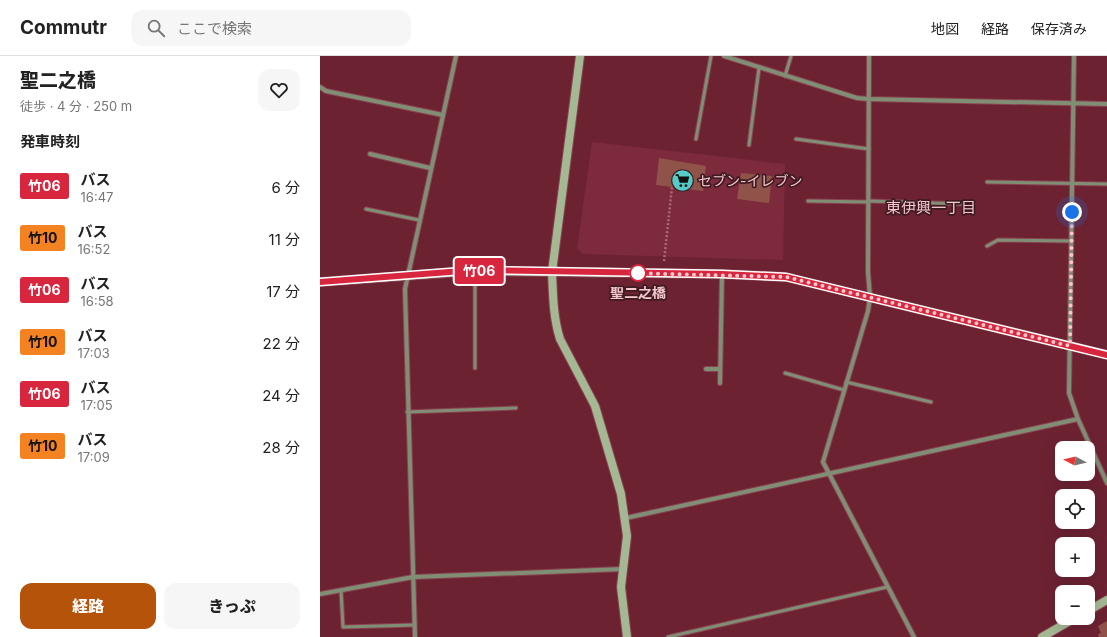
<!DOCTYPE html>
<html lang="ja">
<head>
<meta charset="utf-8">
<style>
	:root { --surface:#fff; --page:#f6f6f6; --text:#222; --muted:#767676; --line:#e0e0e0; --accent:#b45309 }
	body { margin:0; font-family:Inter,"Noto Sans JP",sans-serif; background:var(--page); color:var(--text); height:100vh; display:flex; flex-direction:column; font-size:15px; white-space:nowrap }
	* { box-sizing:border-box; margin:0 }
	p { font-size:13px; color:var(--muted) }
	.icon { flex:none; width:22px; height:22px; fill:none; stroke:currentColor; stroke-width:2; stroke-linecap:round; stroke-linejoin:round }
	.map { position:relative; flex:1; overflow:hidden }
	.details { display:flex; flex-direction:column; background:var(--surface); width:320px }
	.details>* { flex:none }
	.badge { padding:0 8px; border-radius:3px; font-size:14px; line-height:26px }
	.needle { width:26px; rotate:277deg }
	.fabs { position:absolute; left:735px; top:385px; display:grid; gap:8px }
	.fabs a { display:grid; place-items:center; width:40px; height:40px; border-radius:8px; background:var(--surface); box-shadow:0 4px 16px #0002; font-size:20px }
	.you { position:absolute; width:20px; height:20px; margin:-10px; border:3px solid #fff; border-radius:50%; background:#1a73e8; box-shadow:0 0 0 6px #1a73e833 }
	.map>.badge { position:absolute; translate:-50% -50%; box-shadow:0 0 0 2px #fff }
	h2 { padding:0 20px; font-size:15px; line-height:36px }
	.round { display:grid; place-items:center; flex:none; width:42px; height:42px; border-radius:12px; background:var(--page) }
	.headline { display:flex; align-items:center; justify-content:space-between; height:68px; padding:0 20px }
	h1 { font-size:19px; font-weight:800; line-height:30px }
	.cta { display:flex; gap:8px; margin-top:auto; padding:8px 20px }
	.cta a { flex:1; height:46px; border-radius:12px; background:var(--accent); color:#fff; font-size:16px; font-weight:800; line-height:46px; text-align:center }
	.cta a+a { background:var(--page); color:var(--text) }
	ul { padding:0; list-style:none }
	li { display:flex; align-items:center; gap:12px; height:52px; padding:0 20px }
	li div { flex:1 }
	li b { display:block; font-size:15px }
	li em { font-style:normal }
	li .badge { min-width:44px; font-weight:700; text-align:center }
	header { display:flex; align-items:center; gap:24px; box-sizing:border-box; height:56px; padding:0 20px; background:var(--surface); border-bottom:1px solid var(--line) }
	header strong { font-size:19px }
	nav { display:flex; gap:22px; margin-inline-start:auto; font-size:14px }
	.search { width:280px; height:36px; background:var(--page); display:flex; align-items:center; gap:10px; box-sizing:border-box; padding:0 14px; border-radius:12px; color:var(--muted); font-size:15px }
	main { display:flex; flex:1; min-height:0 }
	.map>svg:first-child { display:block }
	.built { fill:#7c2a3c }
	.building { fill:#905349 }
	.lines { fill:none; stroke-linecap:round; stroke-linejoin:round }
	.lane-casing { stroke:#884351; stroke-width:5 }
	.street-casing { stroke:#884351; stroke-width:6 }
	.secondary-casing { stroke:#884351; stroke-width:10 }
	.path { stroke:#aa6b77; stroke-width:2.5; stroke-dasharray:2 2; stroke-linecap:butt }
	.lane { stroke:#818e76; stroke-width:3 }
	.street { stroke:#818e76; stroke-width:4 }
	.secondary { stroke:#a4b893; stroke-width:8 }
	.line-casing { stroke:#fff; stroke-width:9 }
	.line { stroke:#d7263d; stroke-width:6 }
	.walk { stroke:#f6c8cd; stroke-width:4; stroke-dasharray:0 7.2 }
	.stop-dot { fill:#fff; stroke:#d7263d; stroke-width:2 }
	.labels { text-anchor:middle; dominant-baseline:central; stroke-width:3.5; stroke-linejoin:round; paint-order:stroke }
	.poi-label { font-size:14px; fill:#f6c8cd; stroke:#3d1b21; text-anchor:start }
	.stop-label { font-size:14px; font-weight:bold; fill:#f6c8cd; stroke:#3d1b21 }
	.neighbourhood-label { font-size:15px; fill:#f6c8cd; stroke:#3d1b21 }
</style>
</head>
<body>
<header>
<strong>Commutr</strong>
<div class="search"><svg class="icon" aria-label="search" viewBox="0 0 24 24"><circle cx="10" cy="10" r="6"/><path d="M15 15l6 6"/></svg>ここで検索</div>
<nav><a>地図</a><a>経路</a><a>保存済み</a></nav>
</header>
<main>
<section class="details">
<div class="headline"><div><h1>聖二之橋</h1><p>徒歩 · 4 分 · 250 m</p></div><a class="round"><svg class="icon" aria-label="heart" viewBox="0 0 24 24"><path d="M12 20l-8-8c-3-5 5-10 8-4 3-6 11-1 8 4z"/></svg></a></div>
<h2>発車時刻</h2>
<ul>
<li><span class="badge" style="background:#d7263d;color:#fff">竹06</span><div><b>バス</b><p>16:47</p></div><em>6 分</em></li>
<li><span class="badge" style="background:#f58220;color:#111">竹10</span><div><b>バス</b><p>16:52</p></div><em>11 分</em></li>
<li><span class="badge" style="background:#d7263d;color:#fff">竹06</span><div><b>バス</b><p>16:58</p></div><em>17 分</em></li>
<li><span class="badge" style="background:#f58220;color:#111">竹10</span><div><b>バス</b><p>17:03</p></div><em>22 分</em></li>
<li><span class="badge" style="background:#d7263d;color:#fff">竹06</span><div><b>バス</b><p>17:05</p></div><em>24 分</em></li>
<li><span class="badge" style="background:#f58220;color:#111">竹10</span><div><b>バス</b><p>17:09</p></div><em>28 分</em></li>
</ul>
<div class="cta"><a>経路</a><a>きっぷ</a></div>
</section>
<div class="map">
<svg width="787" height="581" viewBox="0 0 787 581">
	<rect width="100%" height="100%" fill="#6d2232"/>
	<path class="built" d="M272,86L465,108L463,204L263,198L257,193Z"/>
	<g class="building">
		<path d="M339,102L386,110L383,135L336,129Z"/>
		<path d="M421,117L452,120L449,147L417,143Z"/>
		<path d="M787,565V581H779L778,578L781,577L778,570Z"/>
	</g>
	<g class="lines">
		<defs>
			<g id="lane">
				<path d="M465,20L471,0"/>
				<path d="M376,83L391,0"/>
				<path d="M476,83L549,93"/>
				<path d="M429,89L439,12"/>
				<path d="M667,126L787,128"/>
				<path d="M488,145L549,146"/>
				<path d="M549,145L645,148"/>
				<path d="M46,153L99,164"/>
				<path d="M667,190L678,184L752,185"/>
				<path d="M155,312V216"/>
				<path d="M465,317L524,334"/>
				<path d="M526,326L611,346"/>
				<path d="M87,356L196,352"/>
				<path d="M21,534L23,571L94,569"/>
				<path d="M348,581L567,531"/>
			</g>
			<g id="street">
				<path d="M404,0L537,42L549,43L787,48"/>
				<path d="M549,0L548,216L550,241L548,255L503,406L594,581"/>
				<path d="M754,0L749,337L758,363L787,427"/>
				<path d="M0,31L6,35L123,59"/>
				<path d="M50,98L110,112"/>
				<path d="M386,313H400"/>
				<path d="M400,327L402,218"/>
				<path d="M306,462L758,363"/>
				<path d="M0,538L93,521L303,513"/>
				<path d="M95,581L85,233L136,0"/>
			</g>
			<g id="secondary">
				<path d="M260,0L232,216C233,238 233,261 240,283L275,350L301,438L307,480L301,531L307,581"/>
				<path d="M0,226L155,215L402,218L466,221L787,299"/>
				<path d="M768,555L787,544"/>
				<path d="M722,581L755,562"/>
			</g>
		</defs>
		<use href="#lane" class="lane-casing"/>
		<use href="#street" class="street-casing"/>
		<use href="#secondary" class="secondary-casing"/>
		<path class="path" d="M344,205L352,131"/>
		<use href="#lane" class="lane"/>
		<use href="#street" class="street"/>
		<use href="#secondary" class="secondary"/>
	</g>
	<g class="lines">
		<defs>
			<path id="line" d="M0,226L155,214L402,218L466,221L787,299"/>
		</defs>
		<use href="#line" class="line-casing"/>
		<use href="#line" class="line"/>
		<path class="walk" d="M318,217H310L466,221L750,290L752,156"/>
	</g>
	<defs>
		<symbol id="supermarket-disc" viewBox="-11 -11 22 22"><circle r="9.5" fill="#54cdc8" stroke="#3d1b21"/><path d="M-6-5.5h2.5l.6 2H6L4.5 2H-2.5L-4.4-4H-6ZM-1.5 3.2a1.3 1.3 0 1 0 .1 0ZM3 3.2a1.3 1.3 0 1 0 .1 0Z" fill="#111"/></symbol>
	</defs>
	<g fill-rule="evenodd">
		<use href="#supermarket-disc" x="350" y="112" width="25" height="25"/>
	</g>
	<circle class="stop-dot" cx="318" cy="217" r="8"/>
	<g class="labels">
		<g class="poi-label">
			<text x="378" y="124">セブン-イレブン</text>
		</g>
		<g class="stop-label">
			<text x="318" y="236">聖二之橋</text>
		</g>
		<g class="neighbourhood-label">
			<text x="611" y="151">東伊興一丁目</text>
		</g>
	</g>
</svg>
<div class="fabs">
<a><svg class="needle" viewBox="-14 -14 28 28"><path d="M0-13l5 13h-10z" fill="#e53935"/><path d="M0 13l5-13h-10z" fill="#767676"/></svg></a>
<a><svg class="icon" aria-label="locate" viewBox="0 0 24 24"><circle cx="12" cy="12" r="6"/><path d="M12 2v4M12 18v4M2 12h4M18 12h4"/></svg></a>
<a>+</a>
<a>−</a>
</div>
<div class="you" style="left:752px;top:156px"></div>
<b class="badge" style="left:159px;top:215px;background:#d7263d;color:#fff">竹06</b>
</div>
</main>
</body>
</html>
